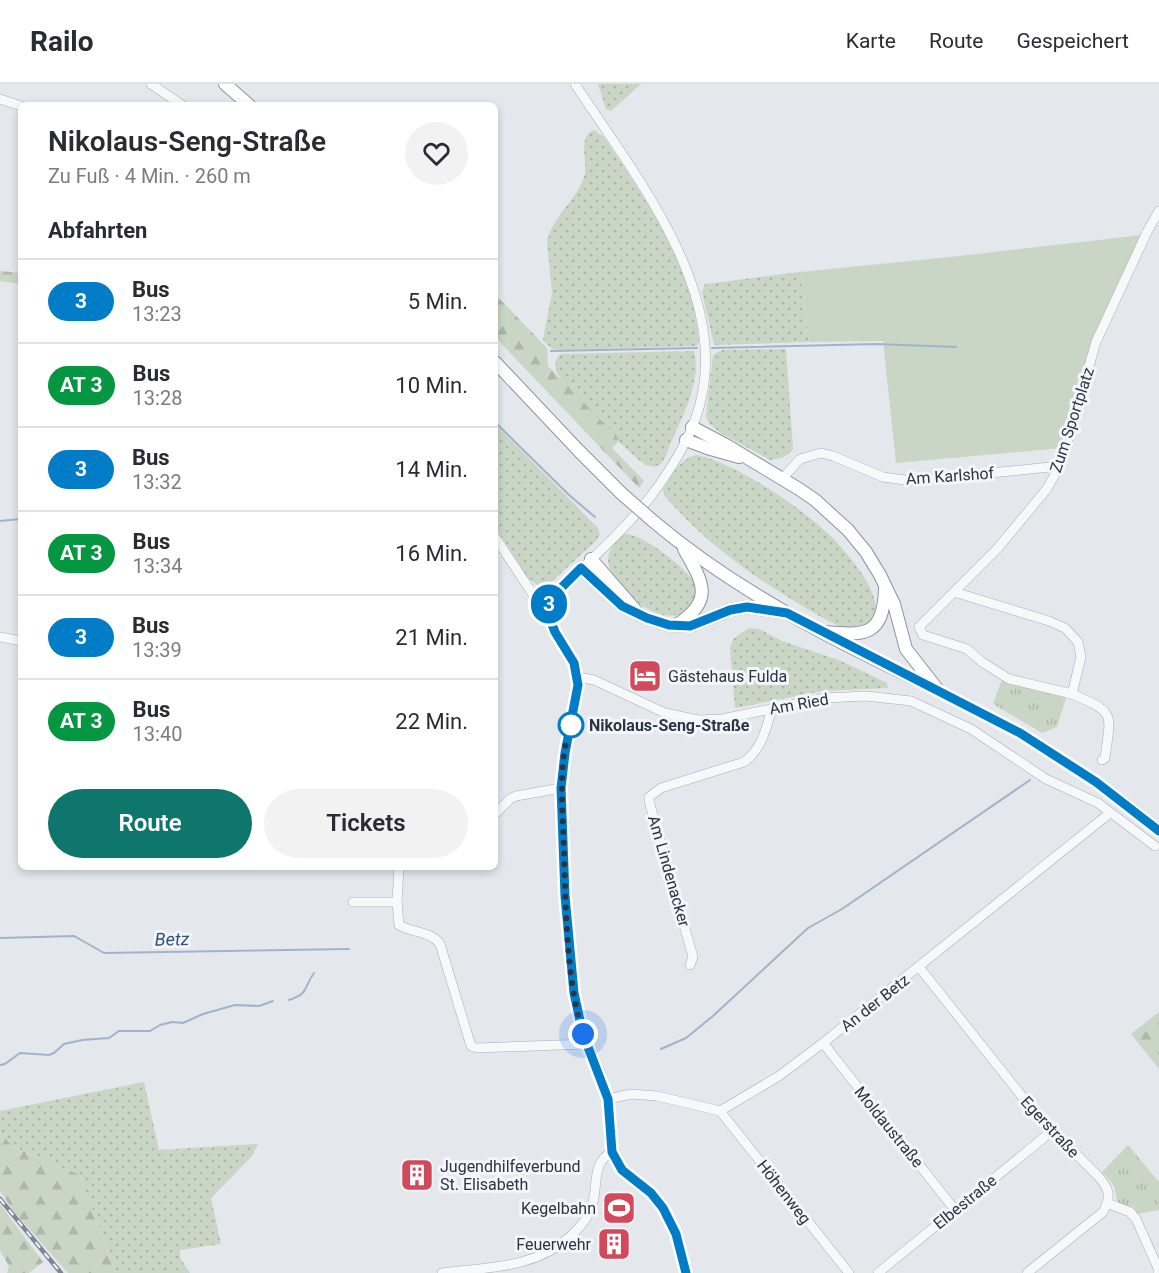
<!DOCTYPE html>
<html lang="de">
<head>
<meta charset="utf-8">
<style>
	:root { --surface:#fff; --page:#f2f2f3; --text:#2b2b33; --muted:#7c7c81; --line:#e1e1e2; --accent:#0f766e }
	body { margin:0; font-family:Roboto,sans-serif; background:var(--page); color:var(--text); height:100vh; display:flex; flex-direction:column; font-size:22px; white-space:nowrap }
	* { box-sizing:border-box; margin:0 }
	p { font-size:20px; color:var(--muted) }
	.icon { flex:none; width:33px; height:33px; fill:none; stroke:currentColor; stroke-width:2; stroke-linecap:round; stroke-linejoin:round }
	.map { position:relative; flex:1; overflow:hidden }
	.side { position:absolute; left:18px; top:18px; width:480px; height:768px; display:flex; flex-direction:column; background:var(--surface); border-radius:9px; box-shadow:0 3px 9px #0003 }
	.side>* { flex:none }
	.badge { padding:0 12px; border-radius:20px; font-size:21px; line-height:39px }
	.you { position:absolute; width:30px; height:30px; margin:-15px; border:4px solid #fff; border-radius:50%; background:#1a73e8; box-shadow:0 0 0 9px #1a73e833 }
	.map>.badge { position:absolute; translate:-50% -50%; box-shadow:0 0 0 3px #fff }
	h2 { padding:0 30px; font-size:22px; line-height:54px }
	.round { display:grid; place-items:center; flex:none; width:63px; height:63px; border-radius:32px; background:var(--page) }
	.overview { display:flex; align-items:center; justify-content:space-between; height:102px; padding:0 30px }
	h1 { font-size:28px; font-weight:600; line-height:45px }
	.button { display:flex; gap:12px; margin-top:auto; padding:12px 30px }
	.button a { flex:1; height:69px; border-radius:36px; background:var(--accent); color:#fff; font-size:24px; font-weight:600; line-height:69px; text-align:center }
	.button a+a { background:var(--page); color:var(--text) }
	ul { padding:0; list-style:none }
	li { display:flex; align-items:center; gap:18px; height:84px; padding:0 30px; border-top:2px solid var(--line) }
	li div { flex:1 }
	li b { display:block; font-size:22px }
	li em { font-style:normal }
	li .badge { min-width:66px; font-weight:700; text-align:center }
	header { display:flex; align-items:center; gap:36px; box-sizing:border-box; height:84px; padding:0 30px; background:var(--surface); border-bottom:2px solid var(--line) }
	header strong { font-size:28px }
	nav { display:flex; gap:33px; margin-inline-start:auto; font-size:21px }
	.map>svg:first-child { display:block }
	.grass { fill:url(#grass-dots) }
	.forest { fill:url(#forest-firs) }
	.park { fill:url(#park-tufts) }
	.pitch { fill:#c9d6c5 }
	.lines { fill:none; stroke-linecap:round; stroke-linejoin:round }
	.stream { stroke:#9fb4cc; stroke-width:2 }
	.minor-casing { stroke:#a9aeb7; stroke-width:10 }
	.major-casing { stroke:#a3abb8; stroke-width:12 }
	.highway-casing { stroke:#8b94a3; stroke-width:14 }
	.minor { stroke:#f7f8fa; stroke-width:9 }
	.major { stroke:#fff; stroke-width:10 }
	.highway { stroke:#fff; stroke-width:12 }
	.rail-casing { stroke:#7d8696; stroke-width:4.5 }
	.rail { stroke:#f4f6f9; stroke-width:2; stroke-dasharray:7; stroke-linecap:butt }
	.highway-bridge-casing { stroke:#8b94a3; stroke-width:14; stroke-linecap:butt }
	.highway-bridge { stroke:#fff; stroke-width:12 }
	.line-casing { stroke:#fff; stroke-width:14 }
	.line { stroke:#007dc6; stroke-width:9 }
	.walk { stroke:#2b3445; stroke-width:6; stroke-dasharray:0 10.8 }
	.stop-dot { fill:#fff; stroke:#007dc6; stroke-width:3 }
	.labels { text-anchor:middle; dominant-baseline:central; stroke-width:6; stroke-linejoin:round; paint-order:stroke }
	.street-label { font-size:16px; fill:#2b3445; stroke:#f4f6f9 }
	.poi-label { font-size:16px; fill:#2b3445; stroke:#f4f6f9; text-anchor:start }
	.stop-label { font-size:16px; font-weight:bold; fill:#2b3445; stroke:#f4f6f9; text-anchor:start }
	.water-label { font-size:18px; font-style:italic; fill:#34527a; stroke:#f4f6f9 }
</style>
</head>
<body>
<header>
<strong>Railo</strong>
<nav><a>Karte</a><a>Route</a><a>Gespeichert</a></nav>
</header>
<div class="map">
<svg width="1159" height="1189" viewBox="0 0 1159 1189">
	<defs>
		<pattern id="grass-dots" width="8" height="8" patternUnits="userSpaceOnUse" patternTransform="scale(1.5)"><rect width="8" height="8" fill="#c9d6c5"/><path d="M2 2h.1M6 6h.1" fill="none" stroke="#adb8ab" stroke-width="1.8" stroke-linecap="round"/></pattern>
		<pattern id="forest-firs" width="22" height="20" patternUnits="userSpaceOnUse" patternTransform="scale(1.5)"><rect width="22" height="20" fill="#c9d6c5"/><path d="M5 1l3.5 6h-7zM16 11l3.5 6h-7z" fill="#adb8ab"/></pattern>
		<pattern id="park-tufts" width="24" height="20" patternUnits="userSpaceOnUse" patternTransform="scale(1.5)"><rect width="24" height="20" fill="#c9d6c5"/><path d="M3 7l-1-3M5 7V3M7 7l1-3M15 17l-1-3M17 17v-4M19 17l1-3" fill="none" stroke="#adb8ab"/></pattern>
	</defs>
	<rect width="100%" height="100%" fill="#e4e7ec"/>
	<g class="grass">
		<path d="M598,0H641L611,27L606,25Z"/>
		<path d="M594,46L604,53C646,116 692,180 699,257L697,262L560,266L552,265L543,256L552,209L547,158C552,133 576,117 584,93C589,77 576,54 594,46Z"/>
		<path d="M800,188L809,258L714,261L702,208L705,200Z"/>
		<path d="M786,265L793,366L782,374L770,376L719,348L708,338L706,331L713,271L722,266Z"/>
		<path d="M694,267C703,302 677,340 666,372L661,380L654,383C650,382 645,381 642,378C627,368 562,301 556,287C554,280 556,276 560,270Z"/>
		<path d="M495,340L598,444L600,450L596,457L546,503L539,502L528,494L495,443Z"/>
		<path d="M697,371C739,380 814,431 842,464C856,481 894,525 865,542C853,548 841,543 830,538C768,503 711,466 664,411L663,405C672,392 679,374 697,371Z"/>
		<path d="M625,450C641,449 683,482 692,495C695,501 695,507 695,514C673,561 608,502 608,476C608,466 617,455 625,450Z"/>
		<path d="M749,544L759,545L782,557L839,576L887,599L888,604L823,607L735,624L730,564L733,555Z"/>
		<path d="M144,998L159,1066L258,1060L252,1072L211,1114L221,1160L180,1166V1174L190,1189H116L80,1091L13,1063L0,1048V1027Z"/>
	</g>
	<g class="forest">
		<path d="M0,187L21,189V200L0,197Z"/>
		<path d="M495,210L547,264L548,282L620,356L612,364L644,397L639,404L495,253Z"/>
		<path d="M1159,928V985L1131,950Z"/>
		<path d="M0,1048L13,1063L80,1091L116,1189H68L14,1128L0,1107Z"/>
		<path d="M0,1120L43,1178L29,1189H7L9,1182L0,1167Z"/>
	</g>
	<g class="park">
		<path d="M1002,595L1066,614L1057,643L1042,649L993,620Z"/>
		<path d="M1128,1061L1159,1098V1126L1137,1130L1133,1122L1130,1123C1116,1118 1117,1119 1115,1105C1113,1099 1106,1092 1102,1088Z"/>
	</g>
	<path class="pitch" d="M1142,151L1091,260L1062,364L896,379L883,257L809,258L800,188L950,173Z"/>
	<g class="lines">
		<g class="stream">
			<path d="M712,264L876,260L956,263"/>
			<path d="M551,267L697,264"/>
			<path d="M495,338L569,411L595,433"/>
			<path d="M0,437L21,435"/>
			<path d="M0,854L74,852L104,869L349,865"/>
			<path d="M289,916C310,909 303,904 314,889"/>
			<path d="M661,965L686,954L713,932L808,844L842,825L1030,696"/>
			<path d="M0,981L5,980L20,969L49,971L54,969L64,960L82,956L109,954L119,947H150L160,941L172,938L183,939L203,930L235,921L259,922L273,917"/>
		</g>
		<defs>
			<g id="minor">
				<path d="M151,0L182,21"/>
				<path d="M0,15L21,22"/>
				<path d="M782,395L800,375L821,369L833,372L883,393L912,397L1060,382"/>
				<path d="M495,453L532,509L548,521"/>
				<path d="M954,508L1049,537L1065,544L1078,558L1081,573L1072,610C1116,629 1111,628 1105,674L1102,676"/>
				<path d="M548,521C548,551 578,570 578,601C578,615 573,631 570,645C565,664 562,684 561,703C561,725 564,746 564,767C566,820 566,878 578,930C584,959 603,985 608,1015C612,1033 606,1052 612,1069C619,1091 642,1098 656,1114C674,1135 680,1163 686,1189"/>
				<path d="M548,521L556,509C588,478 623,448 651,412C673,383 695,348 702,311C725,201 632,87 575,0"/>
				<path d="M0,553L21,557"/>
				<path d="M578,593L594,596L665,629L698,636L722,635L825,614L866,612L911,617L971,645L1046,695L1098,719L1155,762"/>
				<path d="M1072,610L1009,595L982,578L967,565L923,551L919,543L997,465L1046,406L1060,382L1096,258L1147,148L1159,127"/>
				<path d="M495,730L510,715L516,712L561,704"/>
				<path d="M399,783L397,818L399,841C412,849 431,847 440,860L471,962L477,964L587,960"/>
				<path d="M353,818H397"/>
				<path d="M690,881L693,873L649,717V713L661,704L744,678C762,665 766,645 772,624"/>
				<path d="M919,883L1037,1031L1098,1092C1109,1104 1112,1113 1103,1128L1027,1189"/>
				<path d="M823,959L955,1126"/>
				<path d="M608,1015L631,1010L657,1012L720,1027L779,992L823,959L1110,729"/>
				<path d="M720,1027L849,1189"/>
				<path d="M1107,1119L1130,1128L1136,1135L1158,1184V1189"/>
				<path d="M442,1189C489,1183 535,1185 572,1151C583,1140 592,1129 594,1113C597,1096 594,1077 612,1068"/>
				<path d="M878,1189L1052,1047"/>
			</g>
			<path id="major" d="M938,606C1016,645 1092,689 1159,747"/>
			<g id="highway">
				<path d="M225,0L249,21"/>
				<path d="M495,278L579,367L621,409"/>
				<path d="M692,343L726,361L799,405L815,416L848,446L866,468L880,491L894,520L906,565L938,606"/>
				<path d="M686,356L707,364L739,373"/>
				<path d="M653,437C737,508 835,557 934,604"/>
				<path d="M591,475L637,528"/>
				<path d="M581,484L622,522L647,534L669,541L690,542L730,526L747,523L780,528"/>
				<path d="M676,541C715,517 703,498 684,465"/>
				<path d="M826,548C867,552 883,551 885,505"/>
			</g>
		</defs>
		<use href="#minor" class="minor-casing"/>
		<use href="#major" class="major-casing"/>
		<use href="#highway" class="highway-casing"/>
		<use href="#minor" class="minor"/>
		<use href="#major" class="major"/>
		<use href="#highway" class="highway"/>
		<defs>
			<path id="rail" d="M0,1115L61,1189"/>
		</defs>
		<use href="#rail" class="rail-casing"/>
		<use href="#rail" class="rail"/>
		<defs>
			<path id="highway-bridge" d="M621,409L653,437"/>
		</defs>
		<use href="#highway-bridge" class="highway-bridge-casing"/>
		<use href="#highway-bridge" class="highway-bridge"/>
	</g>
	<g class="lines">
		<defs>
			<path id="line" d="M686,1189L676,1150L663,1124L651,1109L622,1086L612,1068L608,1015L583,950L574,909L565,812L561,704L565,669L578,601L574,579L555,548L548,530V521L556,509L581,484L622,522L647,534L669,541L690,542L730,526L747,523L787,529L1020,649L1096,698L1159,747"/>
		</defs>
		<use href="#line" class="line-casing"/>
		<use href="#line" class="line"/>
		<path class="walk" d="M571,641C557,681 563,725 564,768C566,826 566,894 583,950"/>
	</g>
	<defs>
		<symbol id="hotel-square" viewBox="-11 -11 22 22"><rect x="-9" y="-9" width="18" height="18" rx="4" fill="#d1495b" stroke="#f4f6f9"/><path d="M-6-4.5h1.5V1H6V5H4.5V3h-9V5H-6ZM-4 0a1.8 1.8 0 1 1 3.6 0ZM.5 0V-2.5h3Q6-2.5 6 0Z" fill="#fff"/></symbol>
		<symbol id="building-square" viewBox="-11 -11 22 22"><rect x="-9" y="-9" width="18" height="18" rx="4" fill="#d1495b" stroke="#f4f6f9"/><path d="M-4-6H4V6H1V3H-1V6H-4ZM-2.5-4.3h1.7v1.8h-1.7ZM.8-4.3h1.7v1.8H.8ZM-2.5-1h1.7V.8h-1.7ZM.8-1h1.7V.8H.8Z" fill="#fff"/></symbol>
		<symbol id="stadium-square" viewBox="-11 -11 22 22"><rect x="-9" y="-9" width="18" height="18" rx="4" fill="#d1495b" stroke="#f4f6f9"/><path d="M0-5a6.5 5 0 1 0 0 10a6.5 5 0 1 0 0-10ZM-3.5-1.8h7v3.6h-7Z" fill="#fff"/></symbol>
	</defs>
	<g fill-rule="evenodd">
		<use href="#hotel-square" x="626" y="573" width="38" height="38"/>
		<use href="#building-square" x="398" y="1072" width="38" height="38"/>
		<use href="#stadium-square" x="600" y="1105" width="38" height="38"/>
		<use href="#building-square" x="595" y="1141" width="38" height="38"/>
	</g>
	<circle class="stop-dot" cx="571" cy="641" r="12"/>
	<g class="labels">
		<g class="street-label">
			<text transform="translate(1072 336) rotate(-72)">Zum Sportplatz</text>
			<text transform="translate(950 392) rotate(-4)">Am Karlshof</text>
			<text transform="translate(799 620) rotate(-10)">Am Ried</text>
			<text transform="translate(669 787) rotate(74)">Am Lindenacker</text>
			<text transform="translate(875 919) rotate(-38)">An der Betz</text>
			<text transform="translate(889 1043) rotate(51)">Moldaustraße</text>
			<text transform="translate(1050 1043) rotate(47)">Egerstraße</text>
			<text transform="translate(784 1108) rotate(52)">Höhenweg</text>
			<text transform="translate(965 1118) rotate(-39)">Elbestraße</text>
		</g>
		<g class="poi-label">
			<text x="668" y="592">Gästehaus Fulda</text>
			<text x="440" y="1082">Jugendhilfeverbund<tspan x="440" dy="18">St. Elisabeth</tspan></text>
			<text x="596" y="1124" text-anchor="end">Kegelbahn</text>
			<text x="591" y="1160" text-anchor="end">Feuerwehr</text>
		</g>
		<g class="stop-label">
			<text x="589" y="641">Nikolaus-Seng-Straße</text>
		</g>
		<g class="water-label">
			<text transform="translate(172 855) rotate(-1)">Betz</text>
		</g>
	</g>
</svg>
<div class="you" style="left:583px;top:950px"></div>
<b class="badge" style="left:549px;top:520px;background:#007dc6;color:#fff">3</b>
<section class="side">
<div class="overview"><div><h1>Nikolaus-Seng-Straße</h1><p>Zu Fuß · 4 Min. · 260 m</p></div><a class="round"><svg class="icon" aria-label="heart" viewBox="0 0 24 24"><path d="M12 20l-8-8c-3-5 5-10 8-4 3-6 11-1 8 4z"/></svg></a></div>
<h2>Abfahrten</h2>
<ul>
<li><span class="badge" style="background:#007dc6;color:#fff">3</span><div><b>Bus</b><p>13:23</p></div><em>5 Min.</em></li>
<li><span class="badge" style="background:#059641;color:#fff">AT 3</span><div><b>Bus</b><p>13:28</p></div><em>10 Min.</em></li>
<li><span class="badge" style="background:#007dc6;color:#fff">3</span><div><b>Bus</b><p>13:32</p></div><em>14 Min.</em></li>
<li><span class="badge" style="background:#059641;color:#fff">AT 3</span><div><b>Bus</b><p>13:34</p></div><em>16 Min.</em></li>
<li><span class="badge" style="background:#007dc6;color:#fff">3</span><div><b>Bus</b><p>13:39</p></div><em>21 Min.</em></li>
<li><span class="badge" style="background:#059641;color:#fff">AT 3</span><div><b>Bus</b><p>13:40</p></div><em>22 Min.</em></li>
</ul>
<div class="button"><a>Route</a><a>Tickets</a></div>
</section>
</div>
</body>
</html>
